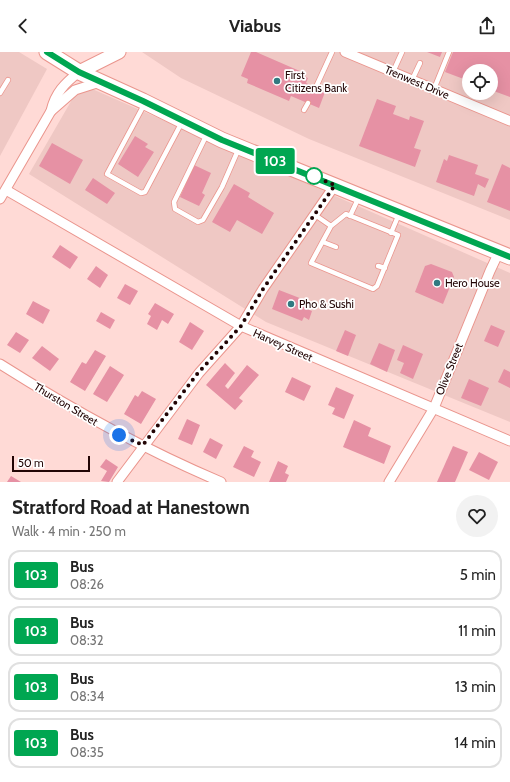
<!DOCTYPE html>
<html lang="en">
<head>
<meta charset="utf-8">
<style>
	:root { --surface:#fff; --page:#f2f2f2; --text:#222; --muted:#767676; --line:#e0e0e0 }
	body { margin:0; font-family:Cabin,sans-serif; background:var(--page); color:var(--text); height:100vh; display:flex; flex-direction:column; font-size:15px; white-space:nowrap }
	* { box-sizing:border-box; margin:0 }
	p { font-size:13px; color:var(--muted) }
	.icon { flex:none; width:22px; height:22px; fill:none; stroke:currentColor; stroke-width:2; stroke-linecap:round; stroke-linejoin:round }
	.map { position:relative; height:430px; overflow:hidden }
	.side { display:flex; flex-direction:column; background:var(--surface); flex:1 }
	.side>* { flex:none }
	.badge { padding:0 8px; border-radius:3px; font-size:14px; line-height:26px }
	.tools { position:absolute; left:462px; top:12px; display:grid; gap:8px }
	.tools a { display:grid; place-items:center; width:36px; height:36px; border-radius:50%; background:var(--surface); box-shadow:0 4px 16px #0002; font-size:20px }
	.scale { position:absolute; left:12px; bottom:10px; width:78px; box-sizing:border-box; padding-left:4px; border:2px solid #210404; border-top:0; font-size:11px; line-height:14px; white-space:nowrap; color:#210404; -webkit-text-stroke:3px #fff; paint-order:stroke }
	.you { position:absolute; width:20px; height:20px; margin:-10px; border:3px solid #fff; border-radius:50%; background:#1a73e8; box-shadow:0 0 0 6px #1a73e833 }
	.map>.badge { position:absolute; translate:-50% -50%; box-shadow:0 0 0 2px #fff }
	.round { display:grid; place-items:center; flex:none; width:42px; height:42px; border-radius:21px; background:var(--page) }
	.head { display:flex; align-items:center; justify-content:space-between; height:68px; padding:0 12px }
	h1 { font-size:19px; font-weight:700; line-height:30px }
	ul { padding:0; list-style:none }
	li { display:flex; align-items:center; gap:12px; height:50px; margin:0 8px 6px; padding:0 4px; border:2px solid var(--line); border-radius:12px }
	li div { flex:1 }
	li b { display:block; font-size:15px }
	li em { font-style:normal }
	li .badge { min-width:44px; font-weight:700; text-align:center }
	header { display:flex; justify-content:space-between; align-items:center; height:52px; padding:0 12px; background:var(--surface); font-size:18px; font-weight:700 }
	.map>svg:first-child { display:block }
	.built { fill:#efc8c4; fill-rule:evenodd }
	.building { fill:#e691a4 }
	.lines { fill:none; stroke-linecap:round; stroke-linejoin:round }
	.lane-casing { stroke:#ea958d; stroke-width:6 }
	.street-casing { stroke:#ea958d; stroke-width:11 }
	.secondary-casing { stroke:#ea958d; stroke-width:15 }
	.primary-casing { stroke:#ea958d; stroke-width:17 }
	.lane { stroke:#fff; stroke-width:4.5 }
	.street { stroke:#fff; stroke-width:9 }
	.secondary { stroke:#fff; stroke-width:13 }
	.primary { stroke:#fff; stroke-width:15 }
	.line-casing { stroke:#fff; stroke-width:9 }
	.line { stroke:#00a651; stroke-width:6 }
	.walk { stroke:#210404; stroke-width:4; stroke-dasharray:0 7.2 }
	.poi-dot { fill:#317981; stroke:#fff; stroke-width:1.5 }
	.stop-dot { fill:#fff; stroke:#00a651; stroke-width:2 }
	.labels { text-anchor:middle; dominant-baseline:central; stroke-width:3.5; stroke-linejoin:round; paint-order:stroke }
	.poi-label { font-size:11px; fill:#210404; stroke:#fff; text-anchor:start }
	.street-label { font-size:11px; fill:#210404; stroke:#fff }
</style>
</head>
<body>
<header><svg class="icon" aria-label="back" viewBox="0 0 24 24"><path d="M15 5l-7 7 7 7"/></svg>Viabus<svg class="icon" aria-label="share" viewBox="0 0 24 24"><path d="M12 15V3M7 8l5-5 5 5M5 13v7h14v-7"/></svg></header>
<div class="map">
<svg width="510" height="430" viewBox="0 0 510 430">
	<rect width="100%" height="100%" fill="#ffdad6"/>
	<g class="built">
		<path d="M0,0H19L47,17L0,104Z"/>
		<path d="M142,0H510V168L309,87L181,26ZM469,19H491V41H469Z"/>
		<path d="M81,32L510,221V370L266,270L29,122Z"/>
	</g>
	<g class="building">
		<path d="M251,0H256L302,20L301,23L308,26L306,31L325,40L319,56L291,44L289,49L247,31L248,27L241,24Z"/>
		<path d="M427,0H442L440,5Z"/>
		<path d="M453,0H510V45L491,38V19H469V29L445,20Z"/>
		<path d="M377,47L396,54L393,62L409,68L410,64L424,69L414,96L421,98L415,115L359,94Z"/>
		<path d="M135,84L148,92L145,95L154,100L138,125L118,112Z"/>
		<path d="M52,91L83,108L70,132L39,114Z"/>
		<path d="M449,103L478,113L475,122L489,127L485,136L478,132L474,144L436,130L444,107L447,109Z"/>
		<path d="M502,112L510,116V159L487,150Z"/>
		<path d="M194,113L211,121L202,141L205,143L199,154L180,145Z"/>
		<path d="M93,126L115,141L107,152L85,138Z"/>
		<path d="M234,132L250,141L248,145L274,161L262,182L237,168L230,180L212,170Z"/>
		<path d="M60,193L78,205L70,217L52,205Z"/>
		<path d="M431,212L452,220L454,225L443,252L415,240L425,214Z"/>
		<path d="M96,214L108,223L100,236L87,227Z"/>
		<path d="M125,232L138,239L130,253L117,246Z"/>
		<path d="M279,238L310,250L307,257L312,259L309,268L304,265L302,269L272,257Z"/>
		<path d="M33,249L50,258L43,272L26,262Z"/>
		<path d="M155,251L174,262L168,272L162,268L157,278L147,272L151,264L148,262Z"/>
		<path d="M101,260L115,268L110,277L96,269Z"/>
		<path d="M190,270L204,279L192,298L179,290Z"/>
		<path d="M491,273L505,279L498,295L484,289Z"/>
		<path d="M345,278L356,283L348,304L336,299Z"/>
		<path d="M16,280L29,288L20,301L7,293Z"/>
		<path d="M379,291L395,298L387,320L370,312Z"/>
		<path d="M403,293L423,302L413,327L400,321L404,311L397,308Z"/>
		<path d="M42,294L59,307L50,319L32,306Z"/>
		<path d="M95,298L106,304L85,339L70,330L82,310L86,312Z"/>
		<path d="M225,311L235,321L225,334L228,337L247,313L259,323L239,346L243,349L235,358L206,333Z"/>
		<path d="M110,314L124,323L107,350L93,342Z"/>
		<path d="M504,317L510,320V336L498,330Z"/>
		<path d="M292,325L311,334L304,349L285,340Z"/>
		<path d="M469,327L489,336L481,354L461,346Z"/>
		<path d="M336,335L354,343L344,367L332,362L335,356L328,353Z"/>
		<path d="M142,339L156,347L141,372L124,362L135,343L138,345Z"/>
		<path d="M187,367L200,373L192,393L178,387Z"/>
		<path d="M354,368L371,376L368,384L391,394L384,412L343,395Z"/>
		<path d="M210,386L223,393L216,407L203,400Z"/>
		<path d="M244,394L254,399L251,405L261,410L254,425L233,415Z"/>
		<path d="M453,394L468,400L455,430H437Z"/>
		<path d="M479,400L498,410L489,428L469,418Z"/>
		<path d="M106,407L118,415L109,430L101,429L107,419L100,415Z"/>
		<path d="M278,409L288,414L285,421L289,423L286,430H269Z"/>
		<path d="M11,424L21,430H7Z"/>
	</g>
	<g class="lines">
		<defs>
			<g id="lane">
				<path d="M393,20L402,0"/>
				<path d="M412,28L420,11"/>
				<path d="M316,35L332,0"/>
				<path d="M434,37L449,0"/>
				<path d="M0,41L8,28"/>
				<path d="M145,51L107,122L141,141L145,140L182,70"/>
				<path d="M304,58L308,51"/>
				<path d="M207,82L174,150L175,157L198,170L203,168L222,135L239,96"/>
				<path d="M315,163L331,174L311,211L373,237L377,234L398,183L346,162L331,174"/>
				<path d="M350,164L359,145"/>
				<path d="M391,181L399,162"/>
				<path d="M323,190L336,195"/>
				<path d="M378,214L385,216"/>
			</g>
			<g id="street">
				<path d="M345,0L510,69"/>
				<path d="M51,59L75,38L100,30"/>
				<path d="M6,138L241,274L510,389"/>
				<path d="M0,147L51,59C55,41 65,31 79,20"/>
				<path d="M0,312C71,357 143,397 221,430"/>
				<path d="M117,430L199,321L241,274L263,237L335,133"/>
				<path d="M389,430L434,356L490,219L499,200"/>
			</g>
			<path id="secondary" d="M79,20L119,0"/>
			<path id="primary" d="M47,0L79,20L143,49L222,88L510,205"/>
		</defs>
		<use href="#lane" class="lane-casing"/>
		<use href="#street" class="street-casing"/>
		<use href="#secondary" class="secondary-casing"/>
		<use href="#primary" class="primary-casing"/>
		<use href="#lane" class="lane"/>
		<use href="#street" class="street"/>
		<use href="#secondary" class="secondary"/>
		<use href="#primary" class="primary"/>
	</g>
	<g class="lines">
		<defs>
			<path id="line" d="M47,0L79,20L143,49L222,88L510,205"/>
		</defs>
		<use href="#line" class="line-casing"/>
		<use href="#line" class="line"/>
		<path class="walk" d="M119,383L143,393L198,321L241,274L263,237L335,133L308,122L314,124"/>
	</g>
	<g class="poi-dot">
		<circle cx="277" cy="29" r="4"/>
		<circle cx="437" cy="231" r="4"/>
		<circle cx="291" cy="252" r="4"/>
	</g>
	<circle class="stop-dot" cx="314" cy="124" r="8"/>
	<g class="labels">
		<g class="poi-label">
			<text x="285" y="23">First<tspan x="285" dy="13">Citizens Bank</tspan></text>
			<text x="445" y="231">Hero House</text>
			<text x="299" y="252">Pho &amp; Sushi</text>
		</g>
		<g class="street-label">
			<text transform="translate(417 30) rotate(23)">Trenwest Drive</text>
			<text transform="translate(283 293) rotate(24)">Harvey Street</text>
			<text transform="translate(449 317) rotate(-68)">Olive Street</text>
			<text transform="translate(66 352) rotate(31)">Thurston Street</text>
		</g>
	</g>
</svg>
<div class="tools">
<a><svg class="icon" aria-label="locate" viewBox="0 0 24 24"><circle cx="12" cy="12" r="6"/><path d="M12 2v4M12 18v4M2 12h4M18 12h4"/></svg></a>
</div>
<div class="scale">50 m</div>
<div class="you" style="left:119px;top:383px"></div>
<b class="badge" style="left:275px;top:109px;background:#00a651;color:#fff">103</b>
</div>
<section class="side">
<div class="head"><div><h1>Stratford Road at Hanestown</h1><p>Walk · 4 min · 250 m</p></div><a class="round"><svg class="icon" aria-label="heart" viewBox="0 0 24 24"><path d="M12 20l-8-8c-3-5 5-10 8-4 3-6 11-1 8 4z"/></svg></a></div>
<ul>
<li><span class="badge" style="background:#00a651;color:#fff">103</span><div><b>Bus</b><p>08:26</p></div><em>5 min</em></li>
<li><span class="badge" style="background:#00a651;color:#fff">103</span><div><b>Bus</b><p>08:32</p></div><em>11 min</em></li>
<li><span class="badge" style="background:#00a651;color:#fff">103</span><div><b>Bus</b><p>08:34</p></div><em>13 min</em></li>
<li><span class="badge" style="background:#00a651;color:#fff">103</span><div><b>Bus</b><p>08:35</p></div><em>14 min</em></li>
</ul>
</section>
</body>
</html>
